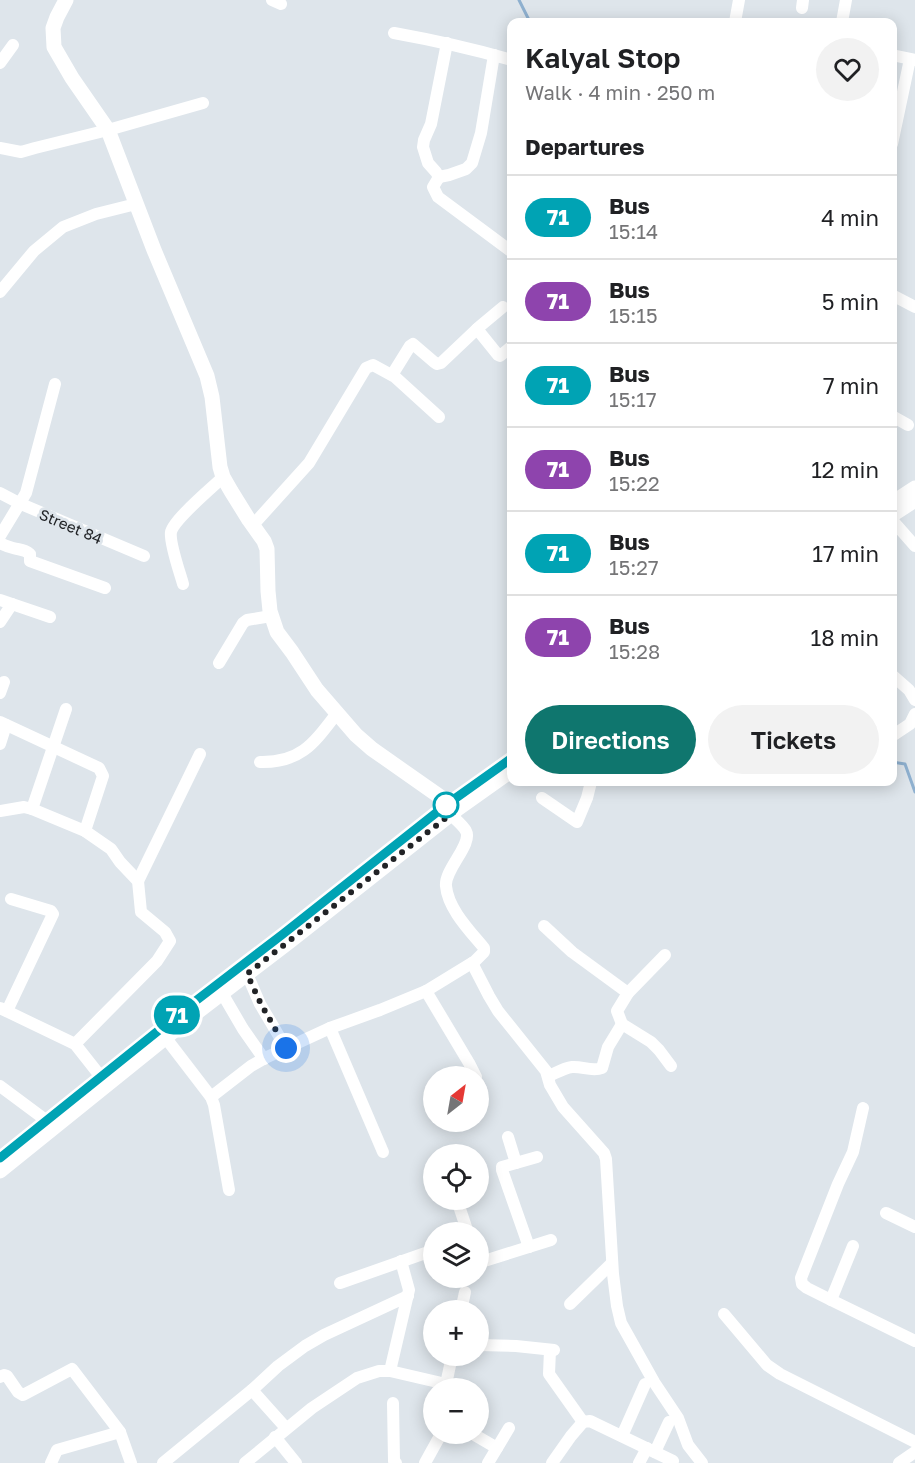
<!DOCTYPE html>
<html lang="en">
<head>
<meta charset="utf-8">
<style>
	:root { --surface:#fff; --page:#f2f2f2; --text:#202124; --muted:#757577; --line:#e0e0e0; --accent:#0f766e }
	body { margin:0; font-family:"Golos Text",sans-serif; background:var(--page); color:var(--text); height:100vh; display:flex; flex-direction:column; font-size:22px; white-space:nowrap }
	* { box-sizing:border-box; margin:0 }
	p { font-size:20px; color:var(--muted) }
	.icon { flex:none; width:33px; height:33px; fill:none; stroke:currentColor; stroke-width:2; stroke-linecap:round; stroke-linejoin:round }
	.map { position:relative; flex:1; overflow:hidden }
	.sheet { position:absolute; left:507px; top:18px; width:390px; height:768px; display:flex; flex-direction:column; background:var(--surface); border-radius:12px; box-shadow:0 3px 15px #0003 }
	.sheet>* { flex:none }
	.badge { padding:0 12px; border-radius:20px; font-size:21px; line-height:39px }
	.needle { width:39px; rotate:31deg }
	.fabs { position:absolute; left:423px; top:1066px; display:grid; gap:12px }
	.fabs a { display:grid; place-items:center; width:66px; height:66px; border-radius:50%; background:var(--surface); box-shadow:0 3px 15px #0003; font-size:30px }
	.you { position:absolute; width:30px; height:30px; margin:-15px; border:4px solid #fff; border-radius:50%; background:#1a73e8; box-shadow:0 0 0 9px #1a73e833 }
	.map>.badge { position:absolute; translate:-50% -50%; box-shadow:0 0 0 3px #fff }
	h2 { padding:0 18px; font-size:22px; line-height:54px }
	.round { display:grid; place-items:center; flex:none; width:63px; height:63px; border-radius:32px; background:var(--page) }
	.overview { display:flex; align-items:center; justify-content:space-between; height:102px; padding:0 18px }
	h1 { font-size:28px; font-weight:600; line-height:45px }
	.button { display:flex; gap:12px; margin-top:auto; padding:12px 18px }
	.button a { flex:1; height:69px; border-radius:36px; background:var(--accent); color:#fff; font-size:24px; font-weight:600; line-height:69px; text-align:center }
	.button a+a { background:var(--page); color:var(--text) }
	ul { padding:0; list-style:none }
	li { display:flex; align-items:center; gap:18px; height:84px; padding:0 18px; border-top:2px solid var(--line) }
	li div { flex:1 }
	li b { display:block; font-size:22px }
	li em { font-style:normal }
	li .badge { min-width:66px; font-weight:700; text-align:center }
	.map>svg:first-child { display:block }
	.lines { fill:none; stroke-linecap:round; stroke-linejoin:round }
	.stream { stroke:#8eb0cf; stroke-width:3 }
	.minor { stroke:#fff; stroke-width:12 }
	.major { stroke:#fff; stroke-width:15 }
	.line-casing { stroke:#fff; stroke-width:14 }
	.line { stroke:#00a3b4; stroke-width:9 }
	.walk { stroke:#212326; stroke-width:6; stroke-dasharray:0 10.8 }
	.stop-dot { fill:#fff; stroke:#00a3b4; stroke-width:3 }
	.labels { text-anchor:middle; dominant-baseline:central; stroke-width:6; stroke-linejoin:round; paint-order:stroke }
	.street-label { font-size:15px; fill:#212326; stroke:#dee5eb }
</style>
</head>
<body>
<div class="map">
<svg width="915" height="1463" viewBox="0 0 915 1463">
	<rect width="100%" height="100%" fill="#dee5eb"/>
	<g class="lines">
		<g class="stream">
			<path d="M519,0L530,22"/>
			<path d="M892,762L905,764L915,792"/>
		</g>
		<g class="minor">
			<path d="M272,0L281,4"/>
			<path d="M802,8L803,0"/>
			<path d="M735,22L739,0"/>
			<path d="M842,22L846,0"/>
			<path d="M394,33C433,40 473,49 512,60"/>
			<path d="M447,43L431,124L424,140L423,147L428,163L436,172L439,177L433,187L438,197L512,252"/>
			<path d="M892,55L915,60"/>
			<path d="M0,63L13,45"/>
			<path d="M892,144L910,59"/>
			<path d="M0,148L21,152L35,148L108,130L203,103"/>
			<path d="M439,177L449,175L466,169L472,163L481,133L494,55"/>
			<path d="M0,292L34,251L63,227L96,214L136,204"/>
			<path d="M892,295L915,307"/>
			<path d="M477,329L498,355L500,356L512,346"/>
			<path d="M392,375L410,346L413,344L434,362L437,364L441,363L479,327L503,307"/>
			<path d="M892,416L908,425"/>
			<path d="M0,493L21,504L144,556"/>
			<path d="M892,520L915,546"/>
			<path d="M253,525L309,463L366,368L373,365L395,377L439,417"/>
			<path d="M0,536L26,493L55,384"/>
			<path d="M0,543C4,545 9,547 13,548C20,550 24,549 30,554V561L105,588"/>
			<path d="M183,584C180,573 169,542 171,532C174,519 212,488 223,477"/>
			<path d="M0,600L50,617"/>
			<path d="M0,622L12,604"/>
			<path d="M219,663L243,623L247,620L271,616"/>
			<path d="M892,675L909,690L915,700"/>
			<path d="M0,693L4,682"/>
			<path d="M0,722L99,768L103,776L85,831"/>
			<path d="M892,736L910,724L915,714"/>
			<path d="M0,744L6,725"/>
			<path d="M260,762C301,763 314,743 337,713"/>
			<path d="M542,798L577,822L587,798L591,782"/>
			<path d="M32,809L66,709"/>
			<path d="M0,811L24,807L32,809L85,831L111,849L120,862L138,881L141,912L165,932L170,941L157,961L75,1044"/>
			<path d="M138,881L200,754"/>
			<path d="M544,926L572,952L628,993"/>
			<path d="M665,955L628,993L617,1011L622,1024L651,1042L659,1050L671,1066"/>
			<path d="M472,963L489,996L498,1011L546,1071L550,1085L563,1107L604,1153L606,1159L613,1274L617,1306L621,1323L654,1382L678,1418L688,1445L702,1463"/>
			<path d="M247,974L260,1004L286,1048"/>
			<path d="M426,991L469,1063L476,1077"/>
			<path d="M222,993L243,1029L264,1059"/>
			<path d="M0,1008L75,1044L101,1077"/>
			<path d="M7,1011L53,914L51,911L11,899"/>
			<path d="M330,1028L383,1152"/>
			<path d="M165,1037L211,1097L214,1105L229,1190"/>
			<path d="M549,1076C556,1073 564,1068 572,1067C582,1066 592,1072 602,1068L608,1047L622,1024"/>
			<path d="M478,1083L482,1092"/>
			<path d="M0,1086L47,1121"/>
			<path d="M211,1097L251,1066L265,1058L330,1028L380,1010L426,991L475,961L484,952V948C470,931 448,909 446,886C444,870 473,844 466,831C463,825 455,819 450,814"/>
			<path d="M863,1108L853,1152L838,1184L801,1278L802,1284L807,1288L831,1300L915,1341"/>
			<path d="M508,1137L516,1163"/>
			<path d="M457,1200L468,1233"/>
			<path d="M886,1213L915,1227"/>
			<path d="M529,1247L502,1170V1167L537,1157"/>
			<path d="M478,1260L481,1262L551,1240"/>
			<path d="M340,1283L434,1250"/>
			<path d="M831,1300L853,1246"/>
			<path d="M570,1304L612,1263"/>
			<path d="M461,1311L465,1292"/>
			<path d="M724,1314L767,1365L780,1374L915,1442"/>
			<path d="M478,1345L516,1346L554,1350"/>
			<path d="M550,1350L549,1374L583,1422"/>
			<path d="M390,1371L409,1290L401,1261"/>
			<path d="M0,1377L4,1375L7,1376L18,1392L23,1395L72,1369L120,1432L57,1450L51,1463"/>
			<path d="M445,1389L452,1356"/>
			<path d="M252,1390L286,1428"/>
			<path d="M393,1403L394,1461L396,1463"/>
			<path d="M431,1410L434,1411"/>
			<path d="M120,1432L131,1463"/>
			<path d="M473,1434L497,1448"/>
			<path d="M622,1436L645,1384"/>
			<path d="M275,1437L296,1463"/>
			<path d="M655,1452L669,1422"/>
			<path d="M163,1463L252,1390L278,1366L305,1346L324,1335L408,1296"/>
			<path d="M245,1463L312,1408L357,1378L379,1371H390L446,1384"/>
			<path d="M425,1463L441,1434"/>
			<path d="M488,1463L509,1428"/>
			<path d="M552,1463L571,1436L583,1422L590,1421L673,1461"/>
			<path d="M639,1463L647,1448"/>
			<path d="M899,1463L915,1452"/>
		</g>
		<g class="major">
			<path d="M66,0L57,17L53,28L54,47L72,78L108,130L154,250L207,376L212,397L220,467L223,477L231,491L249,520L264,541L267,549L268,591L270,611L277,632L292,652L317,690L356,735L372,749L449,803L456,810"/>
			<path d="M895,501L915,488"/>
			<path d="M892,515L915,500"/>
			<path d="M0,1171L196,1013L290,941L456,810L512,770"/>
		</g>
	</g>
	<g class="lines">
		<defs>
			<path id="line" d="M0,1158L189,1006L283,934L446,805L512,758"/>
		</defs>
		<use href="#line" class="line-casing"/>
		<use href="#line" class="line"/>
		<path class="walk" d="M286,1048L261,1004L247,974L456,810L449,803L446,805"/>
	</g>
	<circle class="stop-dot" cx="446" cy="805" r="12"/>
	<g class="labels">
		<g class="street-label">
			<text transform="translate(71 526) rotate(23)">Street 84</text>
		</g>
	</g>
</svg>
<div class="fabs">
<a><svg class="needle" viewBox="-14 -14 28 28"><path d="M0-13l5 13h-10z" fill="#e53935"/><path d="M0 13l5-13h-10z" fill="#757577"/></svg></a>
<a><svg class="icon" aria-label="locate" viewBox="0 0 24 24"><circle cx="12" cy="12" r="6"/><path d="M12 2v4M12 18v4M2 12h4M18 12h4"/></svg></a>
<a><svg class="icon" aria-label="layers" viewBox="0 0 24 24"><path d="M12 4l9 5-9 5-9-5zM3 14l9 5 9-5"/></svg></a>
<a>+</a>
<a>−</a>
</div>
<div class="you" style="left:286px;top:1048px"></div>
<b class="badge" style="left:177px;top:1015px;background:#00a3b4;color:#fff">71</b>
<section class="sheet">
<div class="overview"><div><h1>Kalyal Stop</h1><p>Walk · 4 min · 250 m</p></div><a class="round"><svg class="icon" aria-label="heart" viewBox="0 0 24 24"><path d="M12 20l-8-8c-3-5 5-10 8-4 3-6 11-1 8 4z"/></svg></a></div>
<h2>Departures</h2>
<ul>
<li><span class="badge" style="background:#00a3b4;color:#fff">71</span><div><b>Bus</b><p>15:14</p></div><em>4 min</em></li>
<li><span class="badge" style="background:#8e44ad;color:#fff">71</span><div><b>Bus</b><p>15:15</p></div><em>5 min</em></li>
<li><span class="badge" style="background:#00a3b4;color:#fff">71</span><div><b>Bus</b><p>15:17</p></div><em>7 min</em></li>
<li><span class="badge" style="background:#8e44ad;color:#fff">71</span><div><b>Bus</b><p>15:22</p></div><em>12 min</em></li>
<li><span class="badge" style="background:#00a3b4;color:#fff">71</span><div><b>Bus</b><p>15:27</p></div><em>17 min</em></li>
<li><span class="badge" style="background:#8e44ad;color:#fff">71</span><div><b>Bus</b><p>15:28</p></div><em>18 min</em></li>
</ul>
<div class="button"><a>Directions</a><a>Tickets</a></div>
</section>
</div>
</body>
</html>
